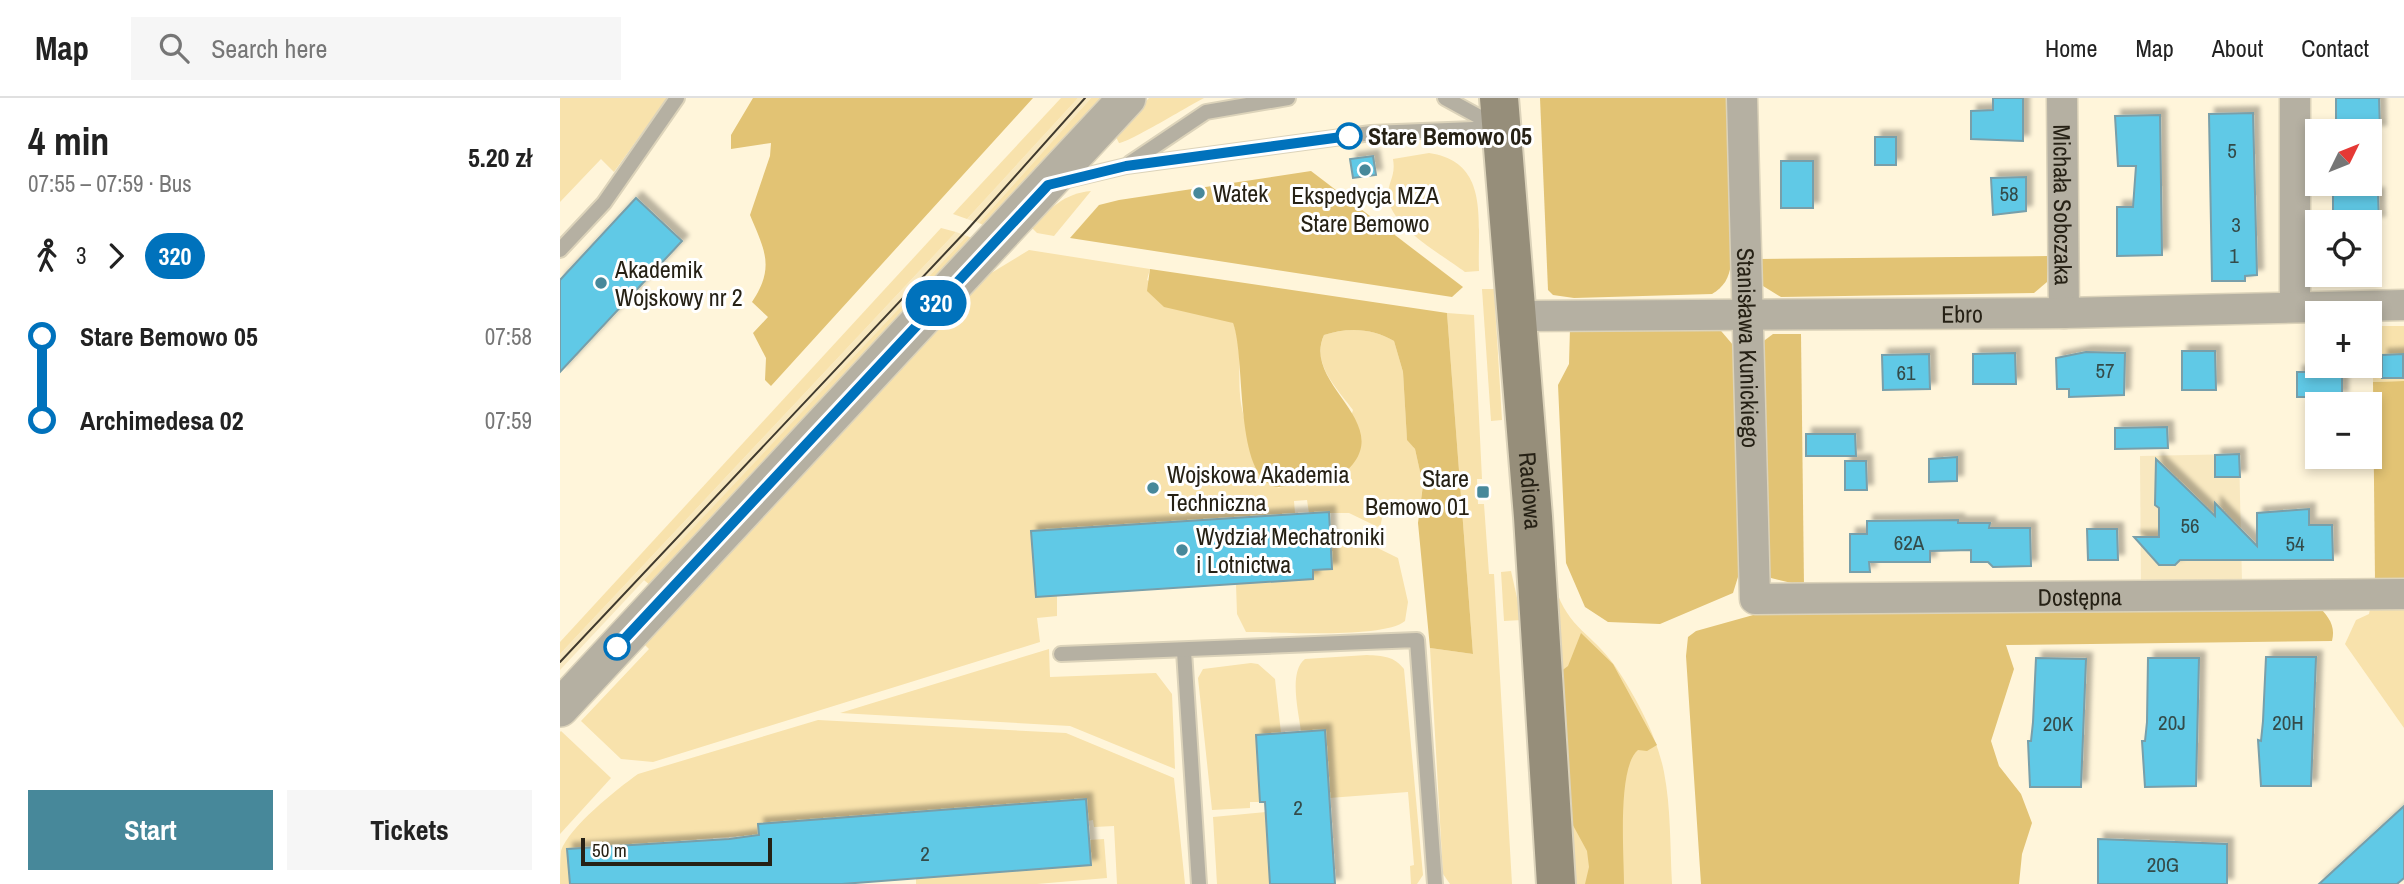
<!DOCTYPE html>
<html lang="en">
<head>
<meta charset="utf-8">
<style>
	:root { --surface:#fff; --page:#f6f6f6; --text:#222; --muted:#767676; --line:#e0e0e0; --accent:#47889a }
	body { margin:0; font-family:"Archivo Narrow",sans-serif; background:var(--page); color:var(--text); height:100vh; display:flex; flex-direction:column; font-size:26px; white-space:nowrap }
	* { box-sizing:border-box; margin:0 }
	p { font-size:23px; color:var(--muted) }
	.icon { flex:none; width:38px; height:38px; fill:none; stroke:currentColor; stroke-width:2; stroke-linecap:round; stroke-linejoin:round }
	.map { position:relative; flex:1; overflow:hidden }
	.details { display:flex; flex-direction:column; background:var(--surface); width:560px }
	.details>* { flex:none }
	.badge { padding:0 14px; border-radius:23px; font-size:24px; line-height:46px }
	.needle { width:46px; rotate:47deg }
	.buttons { position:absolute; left:1745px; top:21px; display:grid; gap:14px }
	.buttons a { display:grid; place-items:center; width:77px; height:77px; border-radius:0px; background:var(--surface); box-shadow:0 4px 10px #0003; font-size:35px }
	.scale { position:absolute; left:21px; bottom:18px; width:191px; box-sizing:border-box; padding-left:7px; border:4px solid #262115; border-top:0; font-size:19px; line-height:24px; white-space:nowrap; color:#262115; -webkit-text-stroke:5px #fff; paint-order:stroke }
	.map>.badge { position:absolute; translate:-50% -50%; box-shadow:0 0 0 4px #fff }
	.legs { display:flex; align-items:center; gap:10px; height:77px; padding:0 28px; font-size:23px }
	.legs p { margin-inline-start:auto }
	.summary { display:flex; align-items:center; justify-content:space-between; height:119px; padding:0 28px }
	h1 { font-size:38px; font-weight:700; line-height:52px }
	.action { display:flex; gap:14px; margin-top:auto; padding:14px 28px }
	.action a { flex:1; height:80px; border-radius:0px; background:var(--accent); color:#fff; font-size:28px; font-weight:700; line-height:80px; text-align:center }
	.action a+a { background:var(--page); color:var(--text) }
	ul { padding:0 28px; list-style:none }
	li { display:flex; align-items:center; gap:24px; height:84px; font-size:26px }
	li i { display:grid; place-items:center; width:10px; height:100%; margin:0 9px; background:currentColor }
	li i::after { content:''; width:18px; height:18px; margin:-9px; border:5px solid; border-radius:50%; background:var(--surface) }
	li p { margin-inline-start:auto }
	li:first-child i { background:linear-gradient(#0000 50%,currentColor 0) }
	li:last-child i { background:linear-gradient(currentColor 50%,#0000 0) }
	header { display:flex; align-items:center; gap:42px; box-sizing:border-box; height:98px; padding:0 35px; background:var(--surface); border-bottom:2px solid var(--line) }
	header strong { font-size:33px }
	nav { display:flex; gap:38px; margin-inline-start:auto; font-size:24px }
	.search { width:490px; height:63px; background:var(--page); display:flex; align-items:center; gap:18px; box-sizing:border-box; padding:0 24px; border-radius:0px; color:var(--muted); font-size:26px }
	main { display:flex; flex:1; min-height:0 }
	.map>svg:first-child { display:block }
	.built { fill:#f8e8c0 }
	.green { fill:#f8e2ac }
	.forest { fill:#e2c374 }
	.building { fill:#60c9e6; stroke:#789faa; stroke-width:2; filter:url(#shadow) }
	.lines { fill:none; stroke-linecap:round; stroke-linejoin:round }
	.service-casing { stroke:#dcd3ba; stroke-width:18 }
	.minor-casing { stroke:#dcd3ba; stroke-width:33 }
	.tertiary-casing { stroke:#dcd3ba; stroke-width:40 }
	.secondary-casing { stroke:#dcd3ba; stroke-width:42 }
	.service { stroke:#b5b0a2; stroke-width:14 }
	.minor { stroke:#b5b0a2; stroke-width:30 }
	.tertiary { stroke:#b5b0a2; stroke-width:37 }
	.secondary { stroke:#968e7a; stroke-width:38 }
	.tram { stroke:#403a2d; stroke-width:2 }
	.line-1-casing { stroke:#fff; stroke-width:16 }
	.line-1 { stroke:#0072bc; stroke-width:10 }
	.stop-1-dot { fill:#fff; stroke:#0072bc; stroke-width:3.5 }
	.poi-dot { fill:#47889a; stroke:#fff; stroke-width:2.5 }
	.labels { text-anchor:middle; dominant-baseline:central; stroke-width:6; stroke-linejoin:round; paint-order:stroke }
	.number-label { font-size:21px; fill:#344b49 }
	.stop-label { font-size:24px; font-weight:bold; fill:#262115; stroke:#fff; text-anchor:start }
	.poi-label { font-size:24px; fill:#262115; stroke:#fff; text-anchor:start }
	.street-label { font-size:24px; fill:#262115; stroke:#fff }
</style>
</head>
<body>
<header>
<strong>Map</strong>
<div class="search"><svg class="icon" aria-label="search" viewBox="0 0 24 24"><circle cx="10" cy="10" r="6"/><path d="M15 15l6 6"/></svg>Search here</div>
<nav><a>Home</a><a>Map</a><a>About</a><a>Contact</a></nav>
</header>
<main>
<section class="details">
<div class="summary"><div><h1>4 min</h1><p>07:55 – 07:59 · Bus</p></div><b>5.20 zł</b></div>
<div class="legs"><svg class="icon" aria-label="walk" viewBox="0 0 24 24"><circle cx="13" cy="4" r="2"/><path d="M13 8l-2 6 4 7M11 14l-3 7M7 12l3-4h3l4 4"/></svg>3<svg class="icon" aria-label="forward" viewBox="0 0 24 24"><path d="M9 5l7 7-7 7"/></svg><b class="badge" style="background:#0072bc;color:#fff">320</b></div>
<ul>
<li><i style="color:#0072bc"></i><b>Stare Bemowo 05</b><p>07:58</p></li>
<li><i style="color:#0072bc"></i><b>Archimedesa 02</b><p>07:59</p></li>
</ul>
<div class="action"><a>Start</a><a>Tickets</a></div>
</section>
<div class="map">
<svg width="1844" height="786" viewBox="0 0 1844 786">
	<defs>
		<filter id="shadow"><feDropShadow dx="6" dy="-6" stdDeviation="2" flood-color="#0004"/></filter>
	</defs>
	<rect width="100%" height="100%" fill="#fff5da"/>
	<g class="built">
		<path d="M518,0H531L419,125L407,121Z"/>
		<path d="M396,134L407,138L0,572V556Z"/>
		<path d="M1679,356L1682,483L1581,484L1580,358Z"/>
	</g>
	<g class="green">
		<path d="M0,0H107L54,74L41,61L0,104Z"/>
		<path d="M501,0H518L407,121L393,116Z"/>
		<path d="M531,0H546L427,129L419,125Z"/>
		<path d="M589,0H644C630,7 568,45 559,45L556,39L559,33Z"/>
		<path d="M869,55C931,64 917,124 919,173L905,174C884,158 829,128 828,98C828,83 836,79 833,61Z"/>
		<path d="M531,93L494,138L477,135L472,130C488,111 505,95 531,93Z"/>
		<path d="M381,130L396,134L0,556V544Z"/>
		<path d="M407,138L414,141L92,489L84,482Z"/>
		<path d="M469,152L590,171L587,182L673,225C684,253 676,281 682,311C687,338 705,365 718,390L750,380L771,385L793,312C777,290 751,266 764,237C787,229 813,230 834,243L843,274L847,341L855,351L863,387L859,415L822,420L820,430L789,415H749L747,402L734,403L735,415L471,433L476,498L497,497V518L477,520L480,544L93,664L61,661L21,623L89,551L82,544L418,183Z"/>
		<path d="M922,191H934L942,322L931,323Z"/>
		<path d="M887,215L914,217L922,381H917L918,406H924L929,476H934L952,786H890L883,776L870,550L913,556Z"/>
		<path d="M1813,228H1844V283L1813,284Z"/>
		<path d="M770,432L785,434L838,460L848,504L845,523C824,541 718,534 686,534L677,516L676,486L772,470Z"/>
		<path d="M951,473L962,522L944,523L941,474Z"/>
		<path d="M995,489C1009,532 1032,535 1055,568C1076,599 1097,638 1104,674C1111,710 1110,749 1112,786H1009Z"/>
		<path d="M1811,506H1832L1844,512V630L1785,546L1796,522L1809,516Z"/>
		<path d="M489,551L490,579L596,575L612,596L615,671L510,628L280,615Z"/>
		<path d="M807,557C823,558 834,558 844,571L863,777L857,786H851L850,768L854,767L848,694L769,700L765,632L741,634C739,615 728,574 745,561Z"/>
		<path d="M691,565L698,566L715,581L721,635L696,637L700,704H690V710L652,712L638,580L643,571Z"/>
		<path d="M258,622L506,635L614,680L625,786H557L554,728L534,729L533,722L527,723L525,701L198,726L199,737C134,741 73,747 7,752L10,786H0C0,776 0,763 1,753C9,729 57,691 78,676Z"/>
		<path d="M1,633L51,680L0,736V634Z"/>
		<path d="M706,714L710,786H657L653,719Z"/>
		<path d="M544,741L547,780L477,786H356V780L530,767L529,742Z"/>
	</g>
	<g class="forest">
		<path d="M193,0H473L211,288L205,282L206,260L193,235L208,219L192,204C215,169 205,153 190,117L210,58L211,45L171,51V37Z"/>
		<path d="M980,0H1172L1171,166C1169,180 1164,189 1152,196L1014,200L993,197L988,192Z"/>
		<path d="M751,73L903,189L892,199L510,140L539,107L559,102Z"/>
		<path d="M1488,158L1487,184L1474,195L1221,199L1203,188L1198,161Z"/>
		<path d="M590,171L887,215L913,556L870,550L858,425L863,387L855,351L847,342L843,274L834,243C813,230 787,229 764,237C739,291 854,331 771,385C765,384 756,380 750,381C738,381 725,392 713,388C674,373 686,259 673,225L604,209L587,193Z"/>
		<path d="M1156,227L1173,247L1178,282L1182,466L1173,495L1100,526L1048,524L1025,509L1006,465L998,287L1009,266L1010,230Z"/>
		<path d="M1213,236H1241L1244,488L1211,480L1201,470L1197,248Z"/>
		<path d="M1844,283V482H1815L1813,284Z"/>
		<path d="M1757,507C1768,518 1776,527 1772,543L1446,547L1454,571L1431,643L1439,668L1461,696L1472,725L1462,756L1459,786H1141L1126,558L1128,539L1136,533L1204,514Z"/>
		<path d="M1021,535L1053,566L1097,647L1087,653L1078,652C1057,669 1064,757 1064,786H1025L1029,769L1027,753L1009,720L996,577L1008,568Z"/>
	</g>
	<g class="building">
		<path d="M1433,0H1463V43L1411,41V13L1433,12Z"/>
		<path d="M1776,0H1819L1820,33H1776Z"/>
		<path d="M1693,15L1697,177L1685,178V183H1652L1649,16Z"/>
		<path d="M1600,17L1602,157L1557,158V109H1573L1576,68H1558L1555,18Z"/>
		<rect x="1315" y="39" width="21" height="28"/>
		<path d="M813,58L816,77L793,80L790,61Z"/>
		<rect x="1221" y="63" width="32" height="47"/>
		<path d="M1466,79V113L1433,117L1431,80Z"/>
		<path d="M1773,96H1818L1819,124H1773Z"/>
		<path d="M76,100L122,143L0,274V182Z"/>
		<path d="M1622,253H1655L1656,292H1622Z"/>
		<path d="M1526,254L1565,255L1564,297L1509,299V291H1497L1496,260Z"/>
		<path d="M1455,255L1456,286H1413V256Z"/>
		<path d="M1369,256L1370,291L1323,292L1322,257Z"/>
		<path d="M1843,256V280H1822V257Z"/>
		<path d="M1749,268H1782V299H1737V274H1749Z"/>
		<path d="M1607,329L1608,350L1555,351V330Z"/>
		<path d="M1246,336H1295L1296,358H1246Z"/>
		<path d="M1679,356L1680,379H1655V357Z"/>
		<path d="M1397,359V383L1369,384V361Z"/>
		<path d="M1596,361L1655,418V405L1697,448V415L1749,411V427H1772L1773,462H1620L1615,467H1599L1574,439H1599V410L1595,407Z"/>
		<path d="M1285,363H1306L1307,392H1285Z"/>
		<path d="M769,414L772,471L753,472V481L476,499L471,433Z"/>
		<path d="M1398,422V425H1430L1429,430H1470L1471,468L1433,469L1428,464H1411V452L1370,453V464H1309L1310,474H1290V436H1307V423Z"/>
		<path d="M1527,431H1557L1558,462H1528Z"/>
		<path d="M1706,559H1756L1751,688H1701L1698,642L1701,643L1703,623Z"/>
		<path d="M1476,560L1526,561L1521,689H1470L1468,643H1471L1473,624Z"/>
		<path d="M1588,560H1639L1636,688L1585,689L1582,643H1585L1587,624Z"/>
		<path d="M765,632L775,786H710L705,704H700L696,637Z"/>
		<path d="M526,701L531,767L282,786H10L7,751L169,741L199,737L198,726Z"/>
		<path d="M1844,708V780L1837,786H1759Z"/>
		<path d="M1538,741L1667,746V786H1538Z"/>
	</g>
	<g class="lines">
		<defs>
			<g id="service">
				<path d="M885,0L936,28"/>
				<path d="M570,65L646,14L728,0"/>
				<path d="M499,84L566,68L811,35L940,30"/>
				<path d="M0,152L44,105L117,0"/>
				<path d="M624,553L639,786"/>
				<path d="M501,556L857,542L875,786"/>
			</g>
			<g id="minor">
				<path id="s1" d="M1182,0L1195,501L1844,496"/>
				<path id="s2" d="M1502,0L1504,215"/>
				<path d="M1735,0V209"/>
				<path id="s3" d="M959,218L1504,215L1844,207"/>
			</g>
			<path id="tertiary" d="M0,610L567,0"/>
			<g id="secondary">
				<path id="s4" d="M939,0L973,419L996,786"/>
			</g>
		</defs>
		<use href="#service" class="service-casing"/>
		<use href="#minor" class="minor-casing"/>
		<use href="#tertiary" class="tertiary-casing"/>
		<use href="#secondary" class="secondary-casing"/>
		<use href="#service" class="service"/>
		<use href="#minor" class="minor"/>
		<use href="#tertiary" class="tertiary"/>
		<use href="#secondary" class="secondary"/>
		<path class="tram" d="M0,564L407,132L525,0"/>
	</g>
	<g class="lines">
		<defs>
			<path id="line-1" d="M57,549L488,87L566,68L789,38"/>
		</defs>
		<use href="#line-1" class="line-1-casing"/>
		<use href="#line-1" class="line-1"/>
	</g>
	<g class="stop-1-dot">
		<circle cx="789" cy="38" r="12"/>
		<circle cx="57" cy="549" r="12"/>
	</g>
	<g class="poi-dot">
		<circle cx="805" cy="72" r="7"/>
		<circle cx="639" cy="95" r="7"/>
		<circle cx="41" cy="185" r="7"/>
		<circle cx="593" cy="390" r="7"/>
		<rect x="916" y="387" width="14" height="14" rx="3.5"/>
		<circle cx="622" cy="452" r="7"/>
	</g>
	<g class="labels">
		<g class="number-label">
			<text x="1672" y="52">5</text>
			<text x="1449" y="95">58</text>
			<text x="1676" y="126">3</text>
			<text x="1674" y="157">1</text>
			<text x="1545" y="272">57</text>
			<text x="1346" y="274">61</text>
			<text x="1630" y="427">56</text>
			<text x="1349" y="444">62A</text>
			<text x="1735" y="445">54</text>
			<text x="1612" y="624">20J</text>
			<text x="1728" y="624">20H</text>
			<text x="1498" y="625">20K</text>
			<text x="738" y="709">2</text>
			<text x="365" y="755">2</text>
			<text x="1603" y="766">20G</text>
		</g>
		<g class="stop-label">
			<text x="808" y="38">Stare Bemowo 05</text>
		</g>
		<g class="poi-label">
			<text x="653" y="95">Watek</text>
			<text x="805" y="97" text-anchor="middle">Ekspedycja MZA<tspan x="805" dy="28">Stare Bemowo</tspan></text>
			<text x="55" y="171">Akademik<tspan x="55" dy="28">Wojskowy nr 2</tspan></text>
			<text x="607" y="376">Wojskowa Akademia<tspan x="607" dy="28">Techniczna</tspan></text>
			<text x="909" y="380" text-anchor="end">Stare<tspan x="909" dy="28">Bemowo 01</tspan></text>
			<text x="636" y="438">Wydział Mechatroniki<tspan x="636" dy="28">i Lotnictwa</tspan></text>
		</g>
		<g class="street-label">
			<text stroke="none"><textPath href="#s2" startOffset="107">Michała Sobczaka</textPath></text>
			<text stroke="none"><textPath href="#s3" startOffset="443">Ebro</textPath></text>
			<text stroke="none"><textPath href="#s1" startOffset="250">Stanisława Kunickiego</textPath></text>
			<text stroke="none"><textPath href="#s4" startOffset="394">Radiowa</textPath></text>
			<text stroke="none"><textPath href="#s1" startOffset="826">Dostępna</textPath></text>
		</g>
	</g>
</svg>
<div class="buttons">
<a><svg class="needle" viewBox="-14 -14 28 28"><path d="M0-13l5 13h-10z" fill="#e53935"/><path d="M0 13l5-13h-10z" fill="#767676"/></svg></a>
<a><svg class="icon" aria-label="locate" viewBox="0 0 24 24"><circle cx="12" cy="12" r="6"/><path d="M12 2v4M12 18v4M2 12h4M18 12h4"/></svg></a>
<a>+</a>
<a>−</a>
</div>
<div class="scale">50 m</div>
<b class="badge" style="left:376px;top:205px;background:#0072bc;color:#fff">320</b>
</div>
</main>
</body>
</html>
